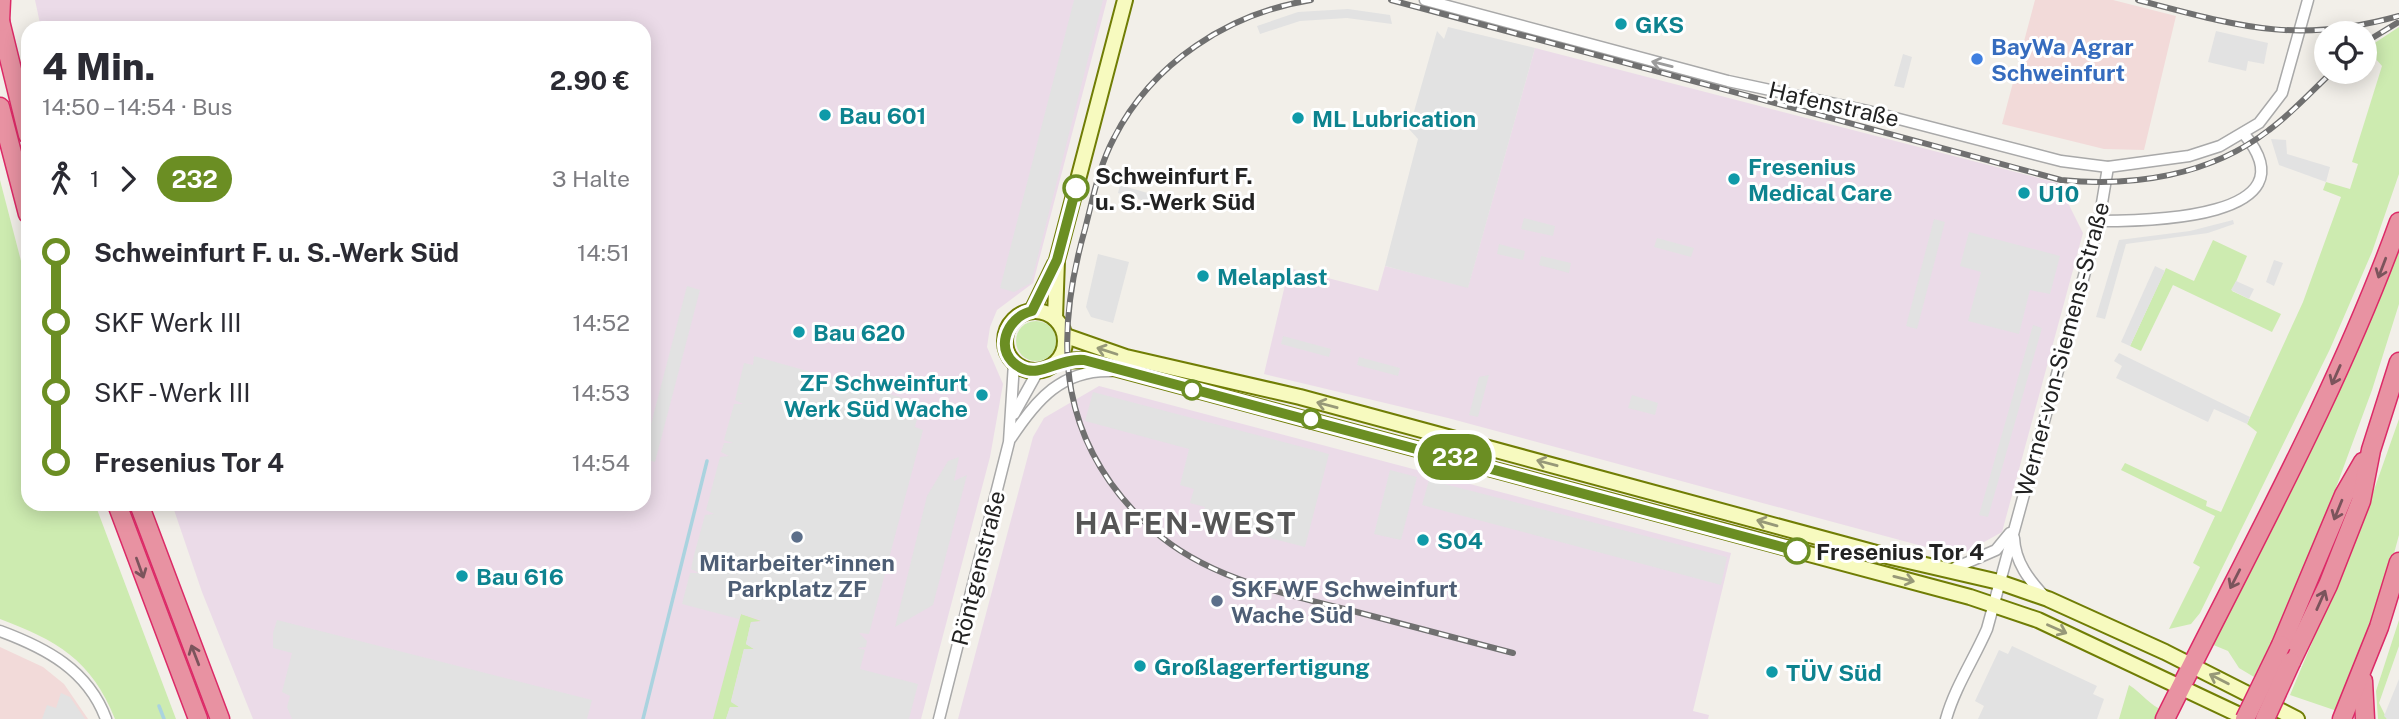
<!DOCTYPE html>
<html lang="de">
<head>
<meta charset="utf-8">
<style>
	:root { --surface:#fff; --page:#f2f2f3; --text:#2b2b33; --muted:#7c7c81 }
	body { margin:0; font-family:"Public Sans",sans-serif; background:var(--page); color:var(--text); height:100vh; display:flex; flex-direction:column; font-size:26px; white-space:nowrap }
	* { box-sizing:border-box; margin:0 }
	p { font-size:23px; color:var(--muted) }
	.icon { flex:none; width:38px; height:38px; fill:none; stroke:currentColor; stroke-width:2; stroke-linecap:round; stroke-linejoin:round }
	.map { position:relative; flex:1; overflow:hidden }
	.sheet { position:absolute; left:21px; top:21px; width:630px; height:490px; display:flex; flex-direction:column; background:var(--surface); border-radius:21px; box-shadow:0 4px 18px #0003 }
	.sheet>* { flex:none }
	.badge { padding:0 14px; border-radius:23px; font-size:24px; line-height:46px }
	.fabs { position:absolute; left:2314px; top:21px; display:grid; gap:14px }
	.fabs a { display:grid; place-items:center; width:63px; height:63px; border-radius:50%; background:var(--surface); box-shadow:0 4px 18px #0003; font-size:35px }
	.map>.badge { position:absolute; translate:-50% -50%; box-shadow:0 0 0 4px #fff }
	.legs { display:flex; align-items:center; gap:10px; height:77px; padding:0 21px; font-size:23px }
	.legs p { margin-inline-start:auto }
	.headline { display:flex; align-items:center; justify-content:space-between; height:119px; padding:0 21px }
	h1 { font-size:38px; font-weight:800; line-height:52px }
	ul { padding:0 21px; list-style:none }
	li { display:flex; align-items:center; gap:24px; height:70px; font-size:26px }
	li i { display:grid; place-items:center; width:10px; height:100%; margin:0 9px; background:currentColor }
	li i::after { content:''; width:18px; height:18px; margin:-9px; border:5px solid; border-radius:50%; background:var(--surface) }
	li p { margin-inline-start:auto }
	li:first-child i { background:linear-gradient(#0000 50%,currentColor 0) }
	li:last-child i { background:linear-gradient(currentColor 50%,#0000 0) }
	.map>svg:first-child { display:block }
	.commercial { fill:#f2dad9 }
	.industrial { fill:#ebdbe8 }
	.grass { fill:#cdebb0 }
	.parking { fill:#e2e2e2 }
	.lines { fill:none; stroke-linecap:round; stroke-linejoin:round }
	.stream { stroke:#aad3df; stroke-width:3.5 }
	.street-casing { stroke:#a9a9a9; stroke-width:13 }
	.secondary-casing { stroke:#707d05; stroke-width:18 }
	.highway-casing { stroke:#dc2a67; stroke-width:21 }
	.street { stroke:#fff; stroke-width:10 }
	.secondary { stroke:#f7fabf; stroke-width:14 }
	.highway { stroke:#e892a2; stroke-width:18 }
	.rail-casing { stroke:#707070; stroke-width:6 }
	.rail { stroke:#fff; stroke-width:3.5; stroke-dasharray:10; stroke-linecap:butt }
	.highway-bridge-casing { stroke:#dc2a67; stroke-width:21; stroke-linecap:butt }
	.highway-bridge { stroke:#e892a2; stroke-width:18 }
	.oneway { stroke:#9c9c9c }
	.oneway2 { stroke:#7b545c }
	.oneway3 { stroke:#979978 }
	.line-1-casing { stroke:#fff; stroke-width:16 }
	.line-1 { stroke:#6b8e23; stroke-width:10 }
	.culture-dot { fill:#0f9aa8; stroke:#fff; stroke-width:2.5 }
	.shop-dot { fill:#3f7fe0; stroke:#fff; stroke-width:2.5 }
	.stop-1-dot { fill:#fff; stroke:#6b8e23; stroke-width:3.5 }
	.service-dot { fill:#5c6f8a; stroke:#fff; stroke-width:2.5 }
	.labels { text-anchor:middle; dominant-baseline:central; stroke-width:6; stroke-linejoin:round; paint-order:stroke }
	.culture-label { font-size:23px; font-weight:bold; fill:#0d838f; stroke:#fff; text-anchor:start }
	.shop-label { font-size:23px; font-weight:bold; fill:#366cbe; stroke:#fff; text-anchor:start }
	.street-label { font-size:23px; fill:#222; stroke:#fff }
	.stop-label { font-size:23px; font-weight:bold; fill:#222; stroke:#fff; text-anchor:start }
	.service-label { font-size:23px; font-weight:bold; fill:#4e5e75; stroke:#fff }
	.district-label { font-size:30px; font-weight:bold; letter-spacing:2px; fill:#555; stroke:#fff }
</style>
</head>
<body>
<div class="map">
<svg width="2399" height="719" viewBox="0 0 2399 719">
	<rect width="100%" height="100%" fill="#f2efe9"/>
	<g class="commercial">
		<path d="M2035,0H2113L2176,16L2144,150L2104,149L2002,124Z"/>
		<path d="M0,647L43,667L64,684L88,719H0Z"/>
	</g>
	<g class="industrial">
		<path d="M35,0H1107L1033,283L997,310L990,327L987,347L1003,384L990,457L921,719H253L202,592L172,504H644V28H41Z"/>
		<path d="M1535,48L2058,183L2083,233L2002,532L1959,556L1448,418L1264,374L1289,268L1378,291L1385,266L1468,287Z"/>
		<path d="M1099,386L1731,553L1693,711L1709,715L1708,719H958L1033,437L1044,418Z"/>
	</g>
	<g class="grass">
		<path d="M2399,27V174L2372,252L2330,349L2200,613L2191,624L2169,629L2200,567L2193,563L2215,516L2121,470L2125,463L2207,501L2206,506L2221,512L2257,432L2247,424L2303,302L2341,197L2323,190L2326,182L2350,189L2358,164L2352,162L2382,66L2375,58L2364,62V50Z"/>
		<path d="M0,180L28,288V504H95L176,719H115C92,660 56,640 0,619Z"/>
		<path d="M2213,240L2247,256L2232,291L2281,314L2272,332L2173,285L2141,351L2130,346L2166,268L2194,281Z"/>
		<path d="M2399,247V304L2372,390L2323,523L2275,636L2254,677L2239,668L2228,651L2211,644L2364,328Z"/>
		<circle cx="1036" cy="341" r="20"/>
		<path d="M2399,419V535L2383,594L2340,712L2290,695L2362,524Z"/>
		<path d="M741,614L761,621L751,622L746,644L754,649H744L731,701L739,707H730L726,719H713Z"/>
		<path d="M2399,620V646L2379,703L2387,719H2378L2376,691Z"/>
		<path d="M2129,685C2141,692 2151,707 2163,710L2160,719H2119Z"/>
	</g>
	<g class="parking">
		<path d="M1074,0H1103L1031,283L1014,292L1000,288Z"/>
		<path d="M1348,9L1390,15L1392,24L1347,18L1300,21L1260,34L1257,26L1298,12Z"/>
		<path d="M1448,27L1535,48L1468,288L1385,266L1418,139L1409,129L1437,31L1444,39Z"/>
		<path d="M2216,31L2268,43L2264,64L2248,61L2246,71L2208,62Z"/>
		<path d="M1903,54L1912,57L1904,88L1894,86Z"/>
		<path d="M2271,139L2286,140L2287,154L2330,167L2326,182L2279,165Z"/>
		<path d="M1120,185L1151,194L1148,202L1118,193Z"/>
		<path d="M1524,218L1555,226L1553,236L1521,229Z"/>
		<path d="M1934,219L1945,222L1917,329L1906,326Z"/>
		<path d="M2233,220L2234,224L2208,233L2126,244L2105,319L2096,317L2119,240L2190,231Z"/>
		<path d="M1969,232L2060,256L2050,294L2030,290L2019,334L1968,321L1981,272L1960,266Z"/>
		<path d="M1657,238L1694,248L1691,257L1654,247Z"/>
		<path d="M1499,244L1525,251L1523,260L1497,254Z"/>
		<path d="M1098,254L1129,262L1113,323L1091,317L1086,307Z"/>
		<path d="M1541,256L1571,263L1569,273L1539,265Z"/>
		<path d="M2274,260L2283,263L2274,286L2266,282Z"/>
		<path d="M2155,266L2165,271L2130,346L2121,342Z"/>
		<path d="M2236,281L2254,289L2249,299L2231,290Z"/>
		<path d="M687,286L700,290L655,462L644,459V451Z"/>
		<path d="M2033,325L2042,328L1988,517L1979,515Z"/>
		<path d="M1283,336L1331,349L1329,357L1281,344Z"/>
		<path d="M2119,353L2250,417L2247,424L2214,409L2208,422L2116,378L2122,366L2114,361Z"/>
		<path d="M754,356L921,403L915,427L923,430L869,634L859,633L867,641L866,647L857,648L865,650L860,669L918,684L909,719H726L730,707H739L731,702L732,698L744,649H754L746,644L751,622L759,623L761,620L741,614L739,619L682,604L683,600L690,573H699L691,569L694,555L705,515L714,514L706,510L720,457L729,456L721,452L724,443H733L724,440L734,404H743L735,400L744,363L753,365Z"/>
		<path d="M1359,357L1400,368L1398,376L1357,365Z"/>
		<path d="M1489,375L1478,417L1469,415L1479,377Z"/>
		<path d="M1093,392L1329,454L1305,547L1201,520L1205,507L1190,503L1194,489L1180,485L1189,449L1085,421Z"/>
		<path d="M1632,395L1658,403L1655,415L1628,408Z"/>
		<path d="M959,457L954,481L967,475L933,605L895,627L927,496L948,461Z"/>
		<path d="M1390,470L1417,477L1401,540L1374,534Z"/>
		<path d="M1429,480L1727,557L1721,585L1422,505Z"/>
		<path d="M277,620L592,700L587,719H292L287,707L290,696L282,692L292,653L273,648V633Z"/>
		<path d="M2012,646L2097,686L2093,694L2104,699L2097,719H1978L1984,706L1975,701L1999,650L2008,654Z"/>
		<path d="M2399,679V719H2387L2384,716Z"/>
		<path d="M61,693L70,697L85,719H42L47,705L56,708Z"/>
	</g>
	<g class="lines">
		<g class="stream">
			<path d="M159,706L164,719"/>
			<path d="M643,719L707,461"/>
		</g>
		<defs>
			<g id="street">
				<path d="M1425,0L1728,81L1868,111L2061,161L2108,167L2189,156L2220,146L2259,123L2282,93L2308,0"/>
				<path d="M2099,221C2147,221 2315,219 2244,134"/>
				<path d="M1014,414L1038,371"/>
				<path d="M1011,438C1036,400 1062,369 1112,371"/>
				<path d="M2014,538C2015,562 2029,580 2045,597"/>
				<path d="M1950,570L1996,550L2010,533"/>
				<path d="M0,631C46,648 88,670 106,719"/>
				<path d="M939,719L1009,442L1014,363"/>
				<path d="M1946,719C1955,687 1974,659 1987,629L2099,221L2108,167"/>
			</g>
			<g id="secondary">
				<circle cx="1035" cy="341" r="30"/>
				<path d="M1032,311L1055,264"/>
				<path d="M1055,318L1057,260L1125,0"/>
				<path d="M1066,336L1126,357L1300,397L1891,557L1999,582L2048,599L2165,652L2297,719"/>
				<path d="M1058,361L1084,360L1970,597L2038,620L2248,719"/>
			</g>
			<g id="highway">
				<path d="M0,21L28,135"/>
				<path d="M0,22L1,0"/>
				<path d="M0,107L28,214"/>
				<path d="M117,504L198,719"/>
				<path d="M139,504L220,719"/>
				<path d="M2281,645L2344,495L2363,462"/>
				<path d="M2291,662L2328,585L2361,501L2371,450L2399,362"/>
				<path d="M2363,681L2365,719"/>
				<path d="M2165,719C2246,555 2337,394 2399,222"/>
				<path d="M2342,719L2379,627L2399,562"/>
			</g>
		</defs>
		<use href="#street" class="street-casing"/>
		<use href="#secondary" class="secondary-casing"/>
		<use href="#highway" class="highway-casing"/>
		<use href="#street" class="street"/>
		<use href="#secondary" class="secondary"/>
		<use href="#highway" class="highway"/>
		<defs>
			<g id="rail">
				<path d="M1311,0C1229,13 1152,63 1114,138C1099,166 1093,198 1085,229C1052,345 1059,445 1153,530C1208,579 1285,594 1353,611C1406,625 1460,639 1513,653"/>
				<path d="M1391,0L2061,180C2133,187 2210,176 2269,130C2292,113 2311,92 2332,72"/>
				<path d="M2138,0C2238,26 2296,45 2399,16"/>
				<path d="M2364,43L2397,23"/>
			</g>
		</defs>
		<use href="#rail" class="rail-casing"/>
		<use href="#rail" class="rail"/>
		<defs>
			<g id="highway-bridge">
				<path d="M2245,719L2281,645"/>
				<path d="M2265,719L2291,662"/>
			</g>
		</defs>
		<use href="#highway-bridge" class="highway-bridge-casing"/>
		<use href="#highway-bridge" class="highway-bridge"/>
	</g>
	<defs><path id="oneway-shaft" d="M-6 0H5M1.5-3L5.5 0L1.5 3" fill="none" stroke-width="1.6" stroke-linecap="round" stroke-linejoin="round" transform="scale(1.75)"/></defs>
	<use class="oneway" href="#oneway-shaft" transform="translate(1662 64) rotate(-166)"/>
	<g class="oneway2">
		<use href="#oneway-shaft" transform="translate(2382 268) rotate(111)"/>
		<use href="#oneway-shaft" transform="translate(2336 375) rotate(114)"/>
		<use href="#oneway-shaft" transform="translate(2338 510) rotate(112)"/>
		<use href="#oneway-shaft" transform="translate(140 568) rotate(70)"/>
		<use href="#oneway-shaft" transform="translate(2235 579) rotate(117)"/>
		<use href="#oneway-shaft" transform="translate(2321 600) rotate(-66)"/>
		<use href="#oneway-shaft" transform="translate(195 655) rotate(-111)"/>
	</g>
	<g class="oneway3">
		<use href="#oneway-shaft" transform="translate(1107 351) rotate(-162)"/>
		<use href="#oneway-shaft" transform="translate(1327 405) rotate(-165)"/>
		<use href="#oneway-shaft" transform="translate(1547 463) rotate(-165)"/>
		<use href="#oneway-shaft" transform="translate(1767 523) rotate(-164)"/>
		<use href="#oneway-shaft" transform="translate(1904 579) rotate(14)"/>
		<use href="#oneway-shaft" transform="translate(2057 629) rotate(24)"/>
		<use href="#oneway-shaft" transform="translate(2219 679) rotate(-153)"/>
	</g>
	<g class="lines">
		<defs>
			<path id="line-1" d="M1076,188L1057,260L1032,311C1006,317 992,353 1021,368C1041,378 1058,358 1084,360L1797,551"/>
		</defs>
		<use href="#line-1" class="line-1-casing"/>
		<use href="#line-1" class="line-1"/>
	</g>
	<g class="culture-dot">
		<circle cx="1621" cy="24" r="7"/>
		<circle cx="825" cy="115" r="7"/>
		<circle cx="1298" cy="118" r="7"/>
		<circle cx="1734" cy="179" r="7"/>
		<circle cx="2024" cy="193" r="7"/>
		<circle cx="1203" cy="276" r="7"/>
		<circle cx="799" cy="332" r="7"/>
		<circle cx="982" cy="395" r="7"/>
		<circle cx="1423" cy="540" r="7"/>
		<circle cx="462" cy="576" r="7"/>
		<circle cx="1140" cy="666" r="7"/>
		<circle cx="1772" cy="672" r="7"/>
	</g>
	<circle class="shop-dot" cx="1977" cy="59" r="7"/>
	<g class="stop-1-dot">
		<circle cx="1076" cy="188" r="12"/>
		<circle cx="1192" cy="390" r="9"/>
		<circle cx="1311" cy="419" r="9"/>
		<circle cx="1797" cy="551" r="12"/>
	</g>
	<g class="service-dot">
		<circle cx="797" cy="537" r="7"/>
		<circle cx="1217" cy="601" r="7"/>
	</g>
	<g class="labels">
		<g class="culture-label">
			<text x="1635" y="24">GKS</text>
			<text x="839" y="115">Bau 601</text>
			<text x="1312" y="118">ML Lubrication</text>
			<text x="1748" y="166">Fresenius<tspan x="1748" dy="26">Medical Care</tspan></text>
			<text x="2038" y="193">U10</text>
			<text x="1217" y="276">Melaplast</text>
			<text x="813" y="332">Bau 620</text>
			<text x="968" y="382" text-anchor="end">ZF Schweinfurt<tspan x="968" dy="26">Werk Süd Wache</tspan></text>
			<text x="1437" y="540">S04</text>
			<text x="476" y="576">Bau 616</text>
			<text x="1154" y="666">Großlagerfertigung</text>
			<text x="1786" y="672">TÜV Süd</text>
		</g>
		<g class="shop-label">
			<text x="1991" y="46">BayWa Agrar<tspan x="1991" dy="26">Schweinfurt</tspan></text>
		</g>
		<g class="street-label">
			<text transform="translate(1834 104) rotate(13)">Hafenstraße</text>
			<text transform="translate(2062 349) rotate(-75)">Werner-von-Siemens-Straße</text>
			<text transform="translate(978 568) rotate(-76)">Röntgenstraße</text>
		</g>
		<g class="stop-label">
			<text x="1095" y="175">Schweinfurt F.<tspan x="1095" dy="26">u. S.-Werk Süd</tspan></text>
			<text x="1816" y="551">Fresenius Tor 4</text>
		</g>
		<g class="service-label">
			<text x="797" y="562">Mitarbeiter*innen<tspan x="797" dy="26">Parkplatz ZF</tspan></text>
			<text x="1231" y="588" text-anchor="start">SKF WF Schweinfurt<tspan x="1231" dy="26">Wache Süd</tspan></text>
		</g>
		<g class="district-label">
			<text x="1186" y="523">HAFEN-WEST</text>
		</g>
	</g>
</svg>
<div class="fabs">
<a><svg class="icon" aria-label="locate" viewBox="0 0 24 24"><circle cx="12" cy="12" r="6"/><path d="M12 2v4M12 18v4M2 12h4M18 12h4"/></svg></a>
</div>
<b class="badge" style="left:1455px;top:457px;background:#6b8e23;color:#fff">232</b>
<section class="sheet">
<div class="headline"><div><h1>4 Min.</h1><p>14:50 – 14:54 · Bus</p></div><b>2.90 €</b></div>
<div class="legs"><svg class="icon" aria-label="walk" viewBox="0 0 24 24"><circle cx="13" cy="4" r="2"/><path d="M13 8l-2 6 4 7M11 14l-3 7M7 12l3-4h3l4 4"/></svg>1<svg class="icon" aria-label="forward" viewBox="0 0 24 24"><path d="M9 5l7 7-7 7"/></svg><b class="badge" style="background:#6b8e23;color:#fff">232</b><p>3 Halte</p></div>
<ul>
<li><i style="color:#6b8e23"></i><b>Schweinfurt F. u. S.-Werk Süd</b><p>14:51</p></li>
<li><i style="color:#6b8e23"></i><span>SKF Werk III</span><p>14:52</p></li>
<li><i style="color:#6b8e23"></i><span>SKF - Werk III</span><p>14:53</p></li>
<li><i style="color:#6b8e23"></i><b>Fresenius Tor 4</b><p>14:54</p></li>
</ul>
</section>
</div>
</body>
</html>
